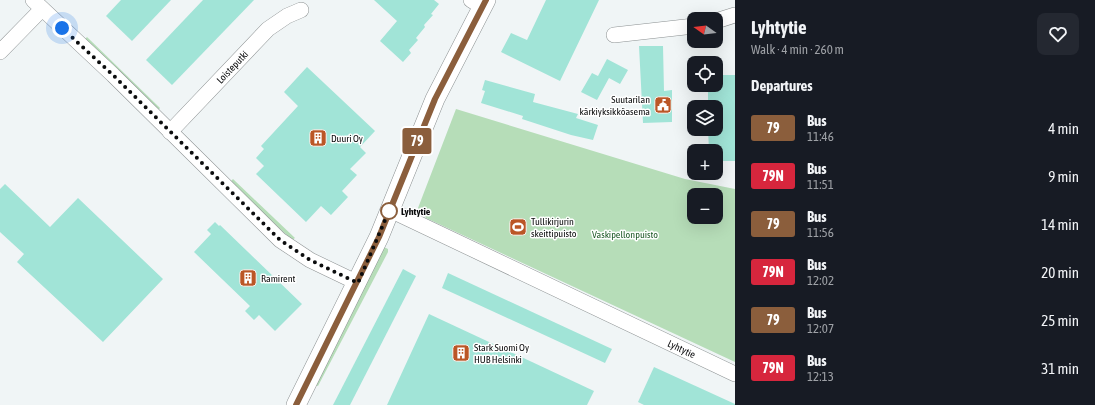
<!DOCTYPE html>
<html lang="en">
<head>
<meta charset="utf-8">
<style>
	:root { --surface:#171b24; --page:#242831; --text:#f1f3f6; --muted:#9ea1a6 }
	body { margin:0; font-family:"Asap Condensed",sans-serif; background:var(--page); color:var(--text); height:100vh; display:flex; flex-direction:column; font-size:15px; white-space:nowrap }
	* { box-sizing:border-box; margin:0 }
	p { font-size:13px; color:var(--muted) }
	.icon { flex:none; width:22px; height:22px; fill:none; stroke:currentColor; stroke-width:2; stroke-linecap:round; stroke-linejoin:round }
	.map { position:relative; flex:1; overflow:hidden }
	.drawer { display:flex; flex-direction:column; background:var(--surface); width:360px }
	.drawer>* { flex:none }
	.badge { padding:0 8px; border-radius:3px; font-size:14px; line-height:26px }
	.needle { width:26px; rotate:284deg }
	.tools { position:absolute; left:687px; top:12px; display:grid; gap:8px }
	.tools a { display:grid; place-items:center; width:36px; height:36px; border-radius:8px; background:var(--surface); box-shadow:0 4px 16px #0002; font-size:20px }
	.you { position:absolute; width:20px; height:20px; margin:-10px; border:3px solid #fff; border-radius:50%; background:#1a73e8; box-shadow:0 0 0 6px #1a73e833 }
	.map>.badge { position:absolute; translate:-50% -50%; box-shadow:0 0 0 2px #fff }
	h2 { padding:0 16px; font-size:15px; line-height:36px }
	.round { display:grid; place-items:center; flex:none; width:42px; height:42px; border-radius:8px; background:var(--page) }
	.overview { display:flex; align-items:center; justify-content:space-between; height:68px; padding:0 16px }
	h1 { font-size:19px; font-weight:700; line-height:30px }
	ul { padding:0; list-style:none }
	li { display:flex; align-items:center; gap:12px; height:48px; padding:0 16px }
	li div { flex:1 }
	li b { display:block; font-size:15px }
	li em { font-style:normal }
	li .badge { min-width:44px; font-weight:700; text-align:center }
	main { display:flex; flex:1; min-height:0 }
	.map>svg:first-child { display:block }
	.green { fill:#b6ddb8; fill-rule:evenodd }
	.building { fill:#a1e4d7 }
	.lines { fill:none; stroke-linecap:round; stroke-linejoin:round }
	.minor-casing { stroke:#8c9192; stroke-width:16 }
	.major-casing { stroke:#8c9192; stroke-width:20 }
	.minor { stroke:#fff; stroke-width:15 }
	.major { stroke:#fff; stroke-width:19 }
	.line-casing { stroke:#fff; stroke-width:9 }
	.line { stroke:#8b5e3c; stroke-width:6 }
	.walk { stroke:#0b0c0d; stroke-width:4; stroke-dasharray:0 7.2 }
	.stop-dot { fill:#fff; stroke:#8b5e3c; stroke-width:2 }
	.labels { text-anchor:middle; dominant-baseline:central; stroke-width:3; stroke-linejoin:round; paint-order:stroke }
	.street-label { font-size:10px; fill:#0b0c0d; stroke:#fff }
	.poi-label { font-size:10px; fill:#0b0c0d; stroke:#fff; text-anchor:start }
	.stop-label { font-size:10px; font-weight:bold; fill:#0b0c0d; stroke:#fff; text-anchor:start }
	.park-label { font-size:10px; fill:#1f5a28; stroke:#fff }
</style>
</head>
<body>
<main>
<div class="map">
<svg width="735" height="405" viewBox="0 0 735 405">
	<rect width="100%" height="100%" fill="#f0f5f6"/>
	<g class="green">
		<path d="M87,37L160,108L157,112L84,40Z"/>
		<path d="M456,109L685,179L735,189V362L426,218L418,208ZM694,195H716V217H694Z"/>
		<path d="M233,179L295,238L292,240L230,182Z"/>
		<path d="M382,246L388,249V252L318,386L314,385Z"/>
	</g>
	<g class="building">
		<path d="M121,0H171L132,41L106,16Z"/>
		<path d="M203,0H254L172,85L146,60Z"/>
		<path d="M374,0H434L439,4L431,14L433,15L424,25L425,27L416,38L418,40L409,50L411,53L403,62L380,41L397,21Z"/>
		<path d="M546,0H599L560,81L501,52L511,33L527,40Z"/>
		<path d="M639,46H663L664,91L672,90V122L643,123Z"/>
		<path d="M607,59L628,70L620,84L609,78L597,100L581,92L592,73L598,76Z"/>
		<path d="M307,67L375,131L360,147L366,153L350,169L357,175L342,191L348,197L331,215L321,206L306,222L256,174L264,166L256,158L264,149L261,146L298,106L284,92Z"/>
		<path d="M716,75H735V161H716V151H709L708,129H716V107H708V85H716Z"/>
		<path d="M485,80L535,94L533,102L578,114L576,118L598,125L593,140L571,135L522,119L523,116L481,103L485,91L482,90Z"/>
		<path d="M5,184L50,227L78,198L163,279L103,342L17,262L24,254L0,232V189Z"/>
		<path d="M215,222L219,226L220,225L302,304L275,331L259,315L254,320L245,311L250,306L194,252L211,234L207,230Z"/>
		<path d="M403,269L416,276L350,405H333Z"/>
		<path d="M448,273L612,349L605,363L442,288Z"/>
		<path d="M429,314L594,391L587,405H387Z"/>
		<path d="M654,367L735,404V405H644L638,402Z"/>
	</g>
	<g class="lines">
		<defs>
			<g id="minor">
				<path d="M33,0L113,75L280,240L310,260L358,283"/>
				<path d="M471,0L482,7"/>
				<path d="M716,21L735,15"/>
				<path d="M614,35L694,26"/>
				<path d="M0,52L42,9"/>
				<path id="s1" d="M170,132L268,29L287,16L301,10"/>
				<path id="s2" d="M390,210L735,374"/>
			</g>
			<path id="major" d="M296,405L379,237L435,99L486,0"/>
		</defs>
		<use href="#minor" class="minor-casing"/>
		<use href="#major" class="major-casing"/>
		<use href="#minor" class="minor"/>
		<use href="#major" class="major"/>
	</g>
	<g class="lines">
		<defs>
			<path id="line" d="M296,405L379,237L435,99L486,0"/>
		</defs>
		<use href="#line" class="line-casing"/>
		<use href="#line" class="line"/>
		<path class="walk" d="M62,28L113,75L280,240L310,260L358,283L389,211"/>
	</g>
	<defs>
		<symbol id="civic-square" viewBox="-11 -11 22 22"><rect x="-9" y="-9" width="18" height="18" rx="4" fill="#bb5626" stroke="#fff"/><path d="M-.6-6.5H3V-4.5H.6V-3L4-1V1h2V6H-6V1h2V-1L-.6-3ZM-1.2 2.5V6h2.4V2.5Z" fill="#fff"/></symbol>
		<symbol id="building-square" viewBox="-11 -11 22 22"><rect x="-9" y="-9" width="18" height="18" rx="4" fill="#bb5626" stroke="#fff"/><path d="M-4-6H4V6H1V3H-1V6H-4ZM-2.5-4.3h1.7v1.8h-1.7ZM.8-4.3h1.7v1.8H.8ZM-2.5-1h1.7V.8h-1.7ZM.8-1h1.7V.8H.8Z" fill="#fff"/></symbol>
		<symbol id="stadium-square" viewBox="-11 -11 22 22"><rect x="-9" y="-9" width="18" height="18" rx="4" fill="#bb5626" stroke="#fff"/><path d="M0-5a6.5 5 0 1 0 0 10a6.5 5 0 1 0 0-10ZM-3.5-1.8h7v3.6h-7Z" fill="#fff"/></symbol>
	</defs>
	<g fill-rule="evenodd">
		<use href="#civic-square" x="653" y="95" width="20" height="20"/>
		<use href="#building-square" x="308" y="128" width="20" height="20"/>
		<use href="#stadium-square" x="508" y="217" width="20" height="20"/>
		<use href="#building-square" x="238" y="268" width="20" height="20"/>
		<use href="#building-square" x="451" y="343" width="20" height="20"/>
	</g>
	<circle class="stop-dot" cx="389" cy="211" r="8"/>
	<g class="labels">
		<g class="street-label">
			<text stroke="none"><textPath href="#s1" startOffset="90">Loisteputki</textPath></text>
			<text stroke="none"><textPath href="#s2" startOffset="323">Lyhtytie</textPath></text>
		</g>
		<g class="poi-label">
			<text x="650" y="99" text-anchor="end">Suutarilan<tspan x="650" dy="12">kärkiyksikköasema</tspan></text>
			<text x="331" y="138">Duuri Oy</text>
			<text x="531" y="221">Tullikirjurin<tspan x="531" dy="12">skeittipuisto</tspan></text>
			<text x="261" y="278">Ramirent</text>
			<text x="474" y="347">Stark Suomi Oy<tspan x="474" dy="12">HUB Helsinki</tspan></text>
		</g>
		<g class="stop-label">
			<text x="401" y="211">Lyhtytie</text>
		</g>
		<g class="park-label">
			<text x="625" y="234">Vaskipellonpuisto</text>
		</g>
	</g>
</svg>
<div class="tools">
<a><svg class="needle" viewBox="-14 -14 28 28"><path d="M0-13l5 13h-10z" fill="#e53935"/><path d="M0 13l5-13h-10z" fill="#9ea1a6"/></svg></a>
<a><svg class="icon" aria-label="locate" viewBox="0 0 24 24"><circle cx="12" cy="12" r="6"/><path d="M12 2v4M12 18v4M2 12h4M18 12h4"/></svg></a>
<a><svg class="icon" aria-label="layers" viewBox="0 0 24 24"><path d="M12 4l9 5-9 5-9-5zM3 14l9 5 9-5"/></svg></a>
<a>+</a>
<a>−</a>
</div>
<div class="you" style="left:62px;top:28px"></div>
<b class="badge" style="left:417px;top:141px;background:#8b5e3c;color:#fff">79</b>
</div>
<section class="drawer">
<div class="overview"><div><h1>Lyhtytie</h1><p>Walk · 4 min · 260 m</p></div><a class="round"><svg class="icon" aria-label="heart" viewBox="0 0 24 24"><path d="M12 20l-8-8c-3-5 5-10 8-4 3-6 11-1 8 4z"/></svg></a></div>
<h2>Departures</h2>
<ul>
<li><span class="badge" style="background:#8b5e3c;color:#fff">79</span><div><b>Bus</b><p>11:46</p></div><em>4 min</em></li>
<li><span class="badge" style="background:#d7263d;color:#fff">79N</span><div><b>Bus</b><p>11:51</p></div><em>9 min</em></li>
<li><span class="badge" style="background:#8b5e3c;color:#fff">79</span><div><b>Bus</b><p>11:56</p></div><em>14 min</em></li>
<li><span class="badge" style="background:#d7263d;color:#fff">79N</span><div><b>Bus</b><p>12:02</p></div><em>20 min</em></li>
<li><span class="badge" style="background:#8b5e3c;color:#fff">79</span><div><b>Bus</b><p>12:07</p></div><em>25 min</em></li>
<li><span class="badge" style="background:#d7263d;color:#fff">79N</span><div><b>Bus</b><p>12:13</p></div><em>31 min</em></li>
</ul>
</section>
</main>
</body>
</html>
